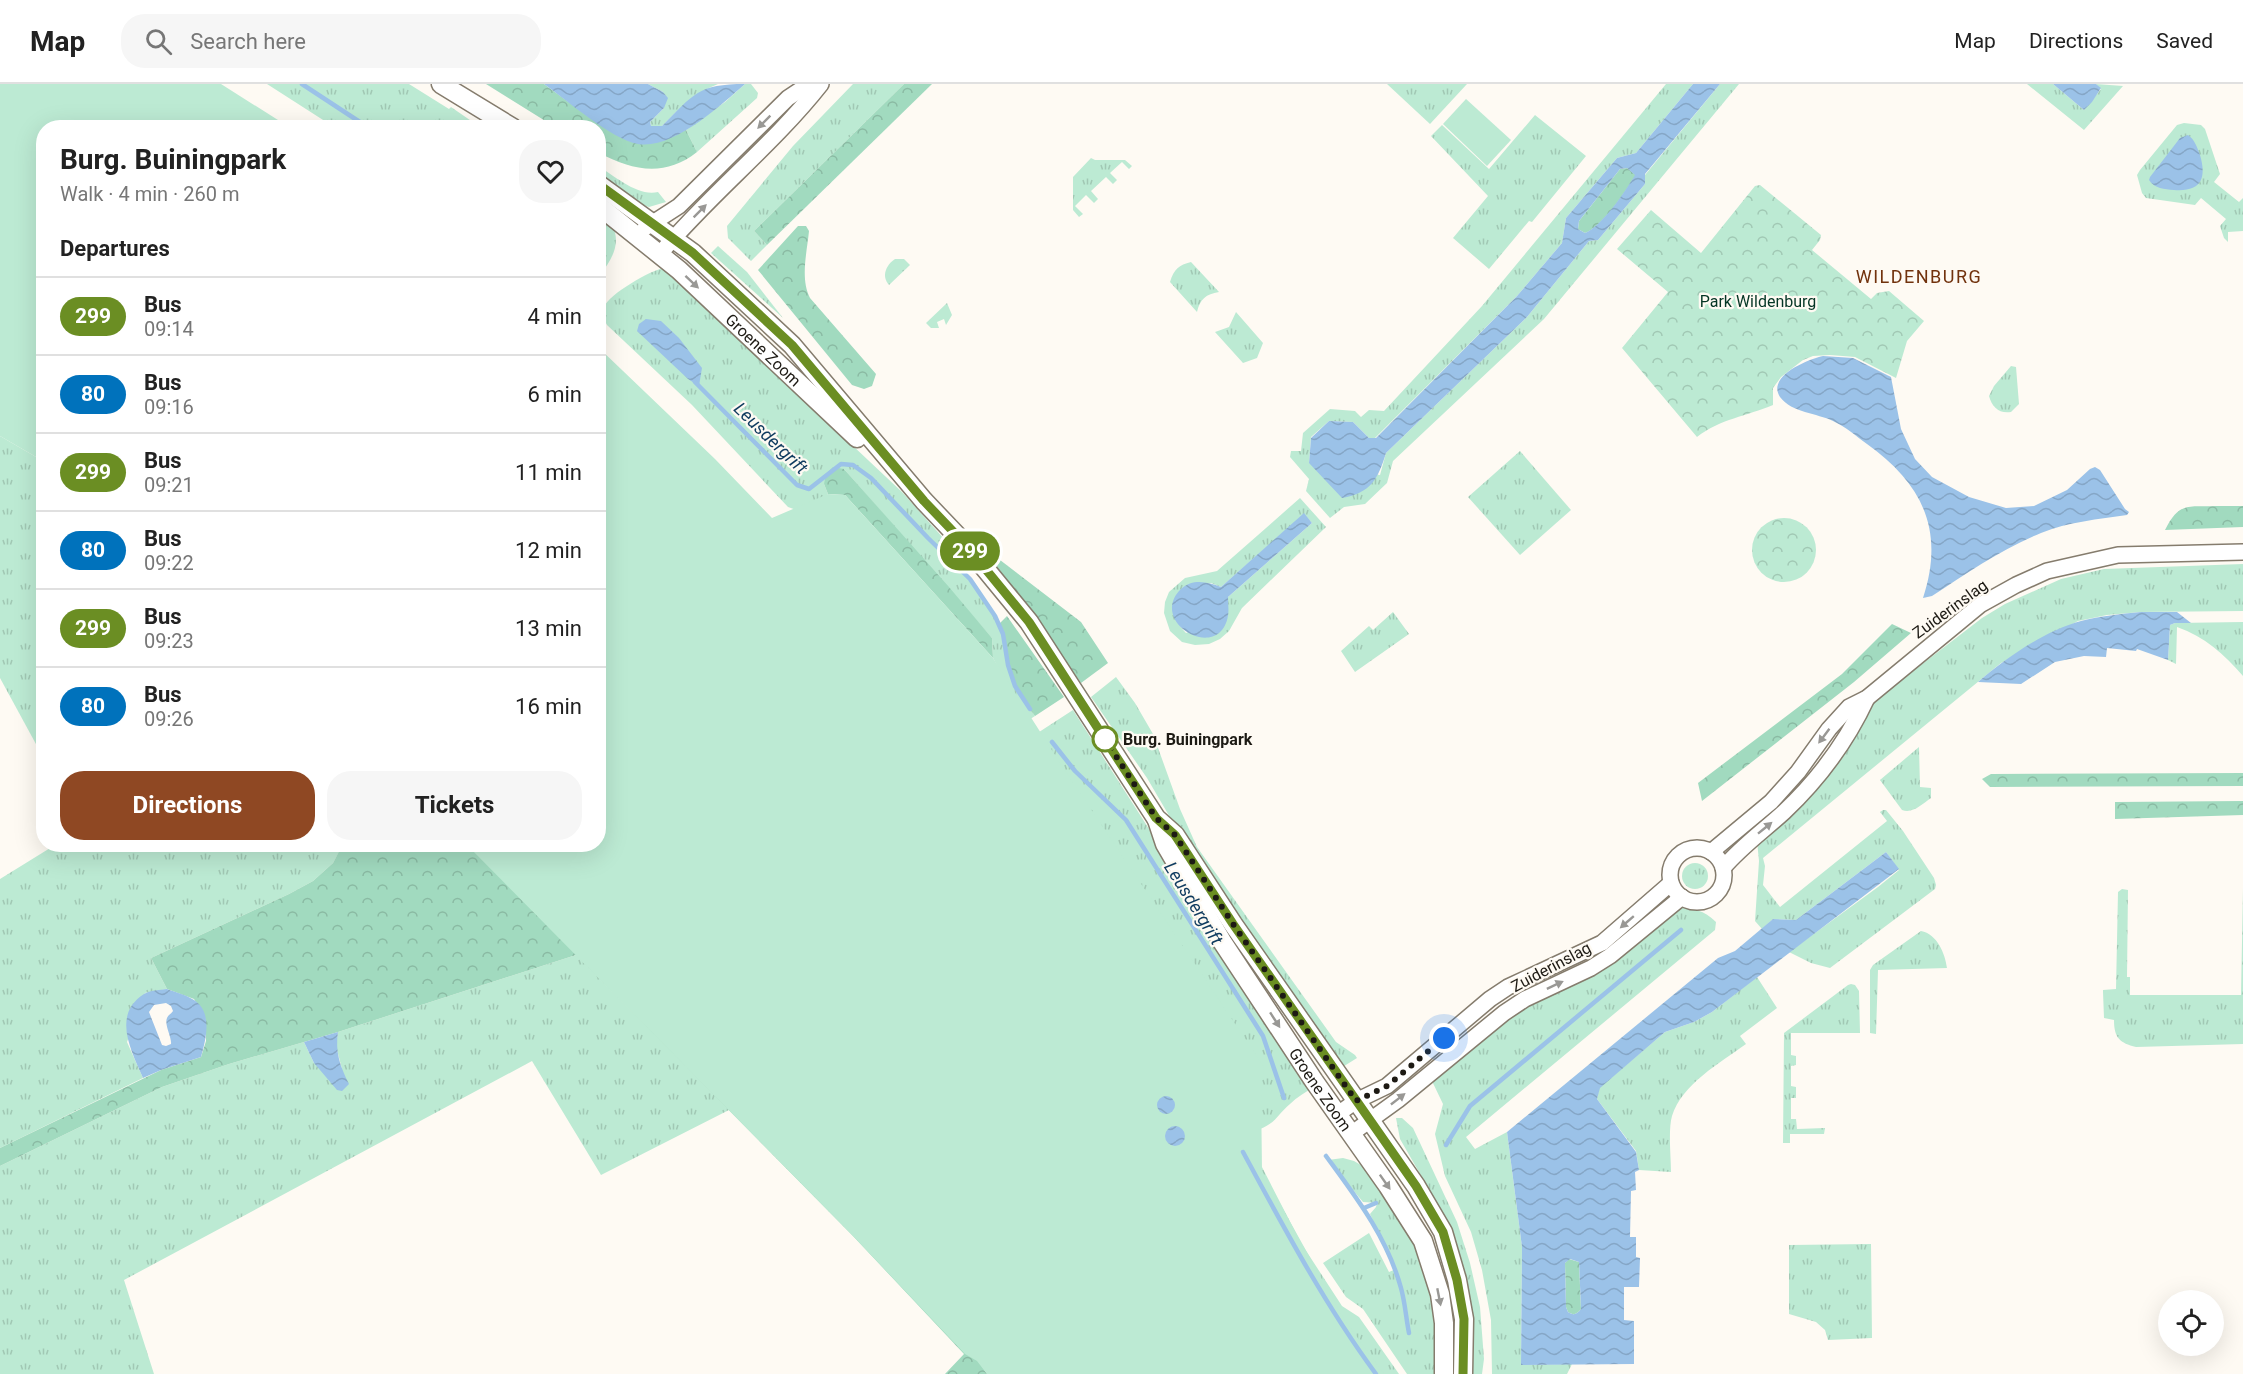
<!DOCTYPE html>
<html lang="en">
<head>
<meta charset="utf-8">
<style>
	:root { --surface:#fff; --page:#f6f6f6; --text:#222; --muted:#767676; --line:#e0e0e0; --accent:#8f4823 }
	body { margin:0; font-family:Roboto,sans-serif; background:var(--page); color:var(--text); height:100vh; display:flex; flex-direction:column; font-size:22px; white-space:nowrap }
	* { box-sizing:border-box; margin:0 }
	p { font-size:20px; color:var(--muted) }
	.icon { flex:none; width:33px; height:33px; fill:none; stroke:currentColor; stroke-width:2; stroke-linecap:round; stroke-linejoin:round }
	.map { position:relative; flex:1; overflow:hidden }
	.side { position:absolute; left:36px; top:36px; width:570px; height:732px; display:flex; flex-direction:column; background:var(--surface); border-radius:24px; box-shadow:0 6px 24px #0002 }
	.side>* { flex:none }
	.badge { padding:0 12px; border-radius:20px; font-size:21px; line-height:39px }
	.controls { position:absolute; left:2158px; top:1206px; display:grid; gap:12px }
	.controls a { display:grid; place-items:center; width:66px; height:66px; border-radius:50%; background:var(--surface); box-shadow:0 6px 24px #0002; font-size:30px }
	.you { position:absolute; width:30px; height:30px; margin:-15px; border:4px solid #fff; border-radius:50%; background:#1a73e8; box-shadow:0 0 0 9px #1a73e833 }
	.map>.badge { position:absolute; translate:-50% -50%; box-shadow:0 0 0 3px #fff }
	h2 { padding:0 24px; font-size:22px; line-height:54px }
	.round { display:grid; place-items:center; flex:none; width:63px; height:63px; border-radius:24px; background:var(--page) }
	.summary { display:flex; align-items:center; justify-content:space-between; height:102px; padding:0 24px }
	h1 { font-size:28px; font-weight:700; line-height:45px }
	.cta { display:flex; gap:12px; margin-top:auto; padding:12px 24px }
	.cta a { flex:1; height:69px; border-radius:24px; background:var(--accent); color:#fff; font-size:24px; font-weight:700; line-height:69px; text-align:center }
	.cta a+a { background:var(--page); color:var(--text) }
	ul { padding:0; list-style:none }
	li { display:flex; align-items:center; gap:18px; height:78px; padding:0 24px; border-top:2px solid var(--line) }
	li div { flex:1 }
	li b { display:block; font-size:22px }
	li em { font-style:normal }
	li .badge { min-width:66px; font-weight:700; text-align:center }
	header { display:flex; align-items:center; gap:36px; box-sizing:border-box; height:84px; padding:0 30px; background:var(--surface); border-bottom:2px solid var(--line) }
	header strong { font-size:28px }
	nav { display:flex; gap:33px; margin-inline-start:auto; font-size:21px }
	.search { width:420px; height:54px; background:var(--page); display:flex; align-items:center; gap:15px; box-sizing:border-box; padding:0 21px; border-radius:24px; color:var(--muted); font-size:22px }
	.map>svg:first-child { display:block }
	.grass { fill:url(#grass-tufts); fill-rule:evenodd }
	.forest { fill:url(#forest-crowns) }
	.park { fill:url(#park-crowns) }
	.pitch { fill:#bcead3 }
	.water { fill:url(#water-waves); fill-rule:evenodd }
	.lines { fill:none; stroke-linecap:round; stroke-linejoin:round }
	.stream { stroke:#9bc2e8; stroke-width:4.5 }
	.tertiary-casing { stroke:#857c6d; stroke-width:18 }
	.secondary-casing { stroke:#857c6d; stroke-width:21 }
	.tertiary { stroke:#fff; stroke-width:15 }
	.secondary { stroke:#fff; stroke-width:18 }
	.oneway { fill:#999895 }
	.line-casing { stroke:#fff; stroke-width:14 }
	.line { stroke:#6b8e23; stroke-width:9 }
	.walk { stroke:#1d1a14; stroke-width:6; stroke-dasharray:0 10.8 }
	.stop-dot { fill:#fff; stroke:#6b8e23; stroke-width:3 }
	.labels { text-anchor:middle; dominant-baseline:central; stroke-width:4.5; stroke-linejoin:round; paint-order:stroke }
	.park-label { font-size:16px; fill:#043524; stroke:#fefaf3 }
	.street-label { font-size:16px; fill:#1d1a14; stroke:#fefaf3 }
	.stop-label { font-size:16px; font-weight:bold; fill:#1d1a14; stroke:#fefaf3; text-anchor:start }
	.neighbourhood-label { font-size:18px; letter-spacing:1.5px; fill:#71320d; stroke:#fefaf3 }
	.water-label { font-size:18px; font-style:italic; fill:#0f3b5f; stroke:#fefaf3 }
</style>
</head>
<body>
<header>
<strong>Map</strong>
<div class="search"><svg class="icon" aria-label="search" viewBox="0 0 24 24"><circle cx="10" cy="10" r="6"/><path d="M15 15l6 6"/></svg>Search here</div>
<nav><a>Map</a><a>Directions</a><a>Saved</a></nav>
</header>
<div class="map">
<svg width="2243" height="1290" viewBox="0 0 2243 1290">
	<defs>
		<pattern id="grass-tufts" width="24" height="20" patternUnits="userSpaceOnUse" patternTransform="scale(1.5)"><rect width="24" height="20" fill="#bcead3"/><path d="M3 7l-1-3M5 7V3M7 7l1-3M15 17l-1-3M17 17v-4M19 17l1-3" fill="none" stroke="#a1c8b4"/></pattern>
		<pattern id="forest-crowns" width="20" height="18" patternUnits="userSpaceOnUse" patternTransform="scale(1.5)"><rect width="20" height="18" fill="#a1dabf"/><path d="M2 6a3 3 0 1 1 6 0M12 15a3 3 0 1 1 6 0" fill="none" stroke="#8abaa3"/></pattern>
		<pattern id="park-crowns" width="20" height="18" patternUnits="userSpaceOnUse" patternTransform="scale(1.5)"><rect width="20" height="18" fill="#bcead3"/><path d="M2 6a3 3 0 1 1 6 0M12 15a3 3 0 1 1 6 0" fill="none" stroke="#a1c8b4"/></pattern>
		<pattern id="water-waves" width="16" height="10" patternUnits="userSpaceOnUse" patternTransform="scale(1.5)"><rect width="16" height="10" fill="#9bc2e8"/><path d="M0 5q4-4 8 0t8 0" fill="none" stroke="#85a6c6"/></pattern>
	</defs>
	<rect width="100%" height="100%" fill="#fefaf3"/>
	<g class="grass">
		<path d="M267,0H409L449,25L451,23L480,43H334Z"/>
		<path d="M648,0H718C694,9 680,24 662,42H651L650,38L664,24L663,8Z"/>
		<path d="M745,0H751L758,9L757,14L697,68L686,46L725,18Z"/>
		<path d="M853,0H904L754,147L767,161L751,177L728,154L727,142L793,62Z"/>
		<path d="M1387,0H1467L1430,40Z"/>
		<path d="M1666,0H1693L1636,69L1617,74L1566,134L1562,159L1517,212L1375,354H1369L1353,338L1329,337L1311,353L1309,379L1380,391L1386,369L1527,233L1589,157L1598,156L1645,100V91L1720,0H1739L1544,235L1393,377L1387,399L1365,420L1344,423L1330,434L1306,407L1309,395L1290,373L1291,367H1301L1303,349L1330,325L1355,327L1361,333L1369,326L1384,327L1482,222Z"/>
		<path d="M2027,0H2053L2084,26L2101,5L2096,0L2123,2L2084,46Z"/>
		<path d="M1535,31L1586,72L1532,138L1529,137L1489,185L1453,154L1488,112L1431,52L1442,41L1489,85Z"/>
		<path d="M2184,39L2201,41L2205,45L2220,90L2214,98L2239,118L2243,114V147L2228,148V158L2224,154L2220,142L2226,135L2201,114L2195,121L2146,114L2142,109L2137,91L2140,86L2177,41Z"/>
		<path d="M1091,74L1095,76H1125L1132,82L1129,85L1122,78L1110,89L1117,96L1113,100L1106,93L1091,107L1098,115L1094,119L1086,111L1075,122L1083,130L1079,133L1073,126V93Z"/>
		<path d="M598,82C615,92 638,113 658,108L666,118L649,123L640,120L599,92Z"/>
		<path d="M599,126C624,147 619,168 599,192Z"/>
		<path d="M718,162L747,188L783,234L711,169Z"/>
		<path d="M895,175H904L910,181L889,201C881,192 886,181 895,175Z"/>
		<path d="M1191,178L1219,208C1206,210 1200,215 1197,228L1170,198C1174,185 1179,181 1191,178Z"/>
		<path d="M664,184L902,408L945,456L994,532L1002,550L1008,581L1014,602L1035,632L992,660L1006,598L993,574L992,554L844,385L824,400L828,410L813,425L802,428L788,423L692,321L607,241C604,235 601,230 604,223C609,210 651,186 664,184Z"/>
		<path d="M947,219L952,231L946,241L944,235L937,238L939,244H931L926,239Z"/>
		<path d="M1236,228L1263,259L1257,274L1243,279L1215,248L1229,243Z"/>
		<path d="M2011,282L2016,283L2019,320L2011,328C1999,330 1992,323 1989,312L1994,302Z"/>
		<path d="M0,352L43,377V673L0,594Z"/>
		<path d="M1520,367L1571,426L1520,471L1468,413Z"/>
		<path d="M1300,414L1326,443L1242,524L1229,547L1220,555L1209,560L1195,561L1182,558L1170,547L1164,529L1165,518L1169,508L1185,494L1217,487ZM1304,430L1312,439L1228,513V533L1186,549C1172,534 1169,520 1183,504L1211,499L1221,503Z"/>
		<path d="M2243,480V527L2141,528L2107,531L2078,537L2001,579L1763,774L1765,782L1763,801L1780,823L1887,737L1880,728L1883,726H1886L1903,747L1934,794L1936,801L1935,805L1830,884L1811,879L1789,868L1878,803L1899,786L1886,768L1796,836L1773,835L1762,845L1755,837L1759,777L1757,757L1878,614L1982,534L2005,520L2061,495L2104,485Z"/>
		<path d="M1393,528L1409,550L1355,588L1341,567L1369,542L1373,546Z"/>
		<path d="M2243,538V592C2224,570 2205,553 2177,543L2176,580L2168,576L2170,541L2175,539Z"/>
		<path d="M1116,593L1135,619L1153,650L1180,725L1197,763L1336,958L1355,971L1357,974L1341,984L1178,747L1147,694L1091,613Z"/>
		<path d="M1073,626L1314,1003C1306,1008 1297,1013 1290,1020C1278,1030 1276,1039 1260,1045L1002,672Z"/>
		<path d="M1919,663L1920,703L1931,704V714C1922,720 1913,730 1902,726L1880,696Z"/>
		<path d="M55,761H343L333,779L313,797L289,810L151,874L167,905L145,909L127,958L143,994L0,1064V795Z"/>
		<circle cx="1695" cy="792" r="13"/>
		<path d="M2243,804V960L2136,963C2120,959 2114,954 2114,936L2104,934L2103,908V906L2116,905L2118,808L2122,805L2128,806L2127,893H2130V911H2241Z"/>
		<path d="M1677,824C1693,824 1704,826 1716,838L1715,846L1466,1053L1475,1065L1507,1048L1522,1163L1521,1281L1572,1280L1567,1290H1492L1491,1236L1482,1186L1471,1148L1445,1092L1435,1050L1443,1020L1431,995L1514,928Z"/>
		<path d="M1921,847C1937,850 1945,869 1947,884L1878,886L1876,950L1870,949V886L1873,881Z"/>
		<path d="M576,871L729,1026L601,1091L532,977L124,1196L154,1290H0V1082L162,1003L229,980L304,958L314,979L342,985L336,962L338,948Z"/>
		<path d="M1757,893L1777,924L1740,952L1746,960C1720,979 1682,1000 1672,1032C1668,1046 1671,1072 1671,1088L1639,1086L1636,1067L1597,1015L1599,1004L1665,948L1694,938L1712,928Z"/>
		<path d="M1851,900L1855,901L1859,907L1860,949H1791V971L1796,972V981L1791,982V1002L1796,1003V1014H1791V1035H1796L1797,1045L1825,1044L1824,1050H1790V1059H1783L1784,949L1848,901Z"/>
		<path d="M1396,1034H1402L1413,1044L1457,1138L1470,1179L1480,1223L1484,1275L1482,1290H1469L1467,1204L1450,1142L1400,1055Z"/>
		<path d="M1246,1052L1301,1159L1342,1222L1359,1233L1399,1290H1357L1249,1097Z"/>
		<path d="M1343,1074L1354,1077L1366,1084L1400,1131L1415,1162L1430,1198L1438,1260L1436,1290H1407L1363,1225L1346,1213L1323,1179L1369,1149L1389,1188L1396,1185L1370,1130L1376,1123L1377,1119L1363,1118L1328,1076Z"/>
		<path d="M1871,1160L1872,1254L1828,1256L1825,1246L1816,1238L1789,1230V1161Z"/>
	</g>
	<g class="forest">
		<path d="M486,0H544L589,33L640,60L657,58L686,46L697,68C664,94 632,86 599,69L598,44L555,43Z"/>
		<path d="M904,0H932L767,161L754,147Z"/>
		<path d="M1627,84L1636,91C1625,108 1603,142 1585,149L1578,145L1579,137L1620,85Z"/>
		<path d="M798,142H806L809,147C807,168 800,195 810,214L876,290L872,302L864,305L852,301L758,186Z"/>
		<path d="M833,383L844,385L949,503L992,554L993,574L845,411L828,410L824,400L826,390Z"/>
		<path d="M2216,422H2243V443L2165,446C2179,418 2187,423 2216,422Z"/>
		<path d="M965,446L987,466L1081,538L1108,579L1081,599L1039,539Z"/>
		<path d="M1007,532L1064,613L1035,632C1028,622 1018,612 1014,601C1006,581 1007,560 998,541Z"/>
		<path d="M1892,540L1911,549L1854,598L1702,717L1698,699L1842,590Z"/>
		<path d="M2243,689V702L1990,703L1982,695L1991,690Z"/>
		<path d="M2243,717V731L2115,735V718Z"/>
		<path d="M343,760L486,761L978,1276L987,1290H945L964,1270L853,1152L576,871L338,948L229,980L162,1003L0,1082V1064L161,986L201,973L206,957V936L194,915L167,905L151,874L289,810L313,797L333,779Z"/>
		<path d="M1569,1175L1579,1178L1581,1225C1577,1230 1574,1232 1568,1228L1566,1223L1565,1179Z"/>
	</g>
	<g class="park">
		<path d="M1760,101L1821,151L1820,156L1812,166L1871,215L1877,209L1889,207L1924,237L1907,257L1896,294L1855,273L1830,271L1813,272L1803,276L1781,293L1773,304V321C1747,332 1720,335 1697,353L1622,264L1668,208L1617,165L1651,126L1701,169L1755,102Z"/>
		<circle cx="1784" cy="466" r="32"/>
	</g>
	<g class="pitch">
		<path d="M0,0H221L289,43L44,44L43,377L0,352Z"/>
		<path d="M1466,15L1511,56L1487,82L1443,40Z"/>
		<path d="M599,264L715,375L772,434L828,410L845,411L993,574L1062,682L1264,983L1261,1004L1262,1087L1344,1235L1384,1290H987L977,1277L965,1270L853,1152L467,761L598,760Z"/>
	</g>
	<g class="water">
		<path d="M544,0H648L663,8L668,14L664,24L650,38L651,42H662C694,10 698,0 745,0C721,21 673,66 638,60C611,55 568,17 544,0Z"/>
		<path d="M1693,0H1720L1645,90V100L1598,156L1589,157L1527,233L1386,369C1378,395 1371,409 1342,414L1309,379L1311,354L1329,337L1353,338L1369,354H1376L1517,212L1562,159L1566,134L1617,74L1636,69ZM1627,84L1635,91C1625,108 1602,142 1585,149L1578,145L1579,137L1620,85Z"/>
		<path d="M2053,0H2096L2101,4L2092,18L2084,26Z"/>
		<path d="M2188,51C2195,56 2197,63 2200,71C2207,95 2201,108 2174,106C2164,105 2155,105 2149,96L2150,93L2180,54Z"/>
		<path d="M646,235L661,237L679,254L702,284L699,302L688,295L637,247L639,240Z"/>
		<path d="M1823,272L1853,274L1891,293L1901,345L1915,375L1932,393L1969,413L2006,424L2034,422L2067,406L2090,385L2095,383L2100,386L2125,425L2129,428L2127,431C2099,435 2068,438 2041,449C2002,465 1967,489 1932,512L1923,514C1945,447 1923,400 1867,360C1856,352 1846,343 1833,337C1817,329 1792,329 1780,313C1766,292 1809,275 1823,272Z"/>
		<path d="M1304,429L1312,439L1228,513C1228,519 1229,526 1228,532C1219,580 1147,538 1181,505C1193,494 1208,498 1221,503Z"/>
		<path d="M2141,528H2177L2191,539H2175L2170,541L2168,576L2137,565L2136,567L2107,564L2106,573L2084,572L2055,578L2021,600L1978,598C2006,574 2044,547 2081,537C2100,532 2120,530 2141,528Z"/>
		<path d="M1886,768L1899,785L1712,928L1694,938L1665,948L1600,1004L1597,1015L1636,1068L1639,1086L1635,1088L1636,1106L1631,1107L1630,1153H1636V1173L1640,1174L1639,1203H1624V1236L1634,1237V1280L1521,1281L1522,1163L1507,1048L1718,874L1735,867L1773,835L1796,836ZM1570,1175L1579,1178L1581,1225C1577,1230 1574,1232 1568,1228L1566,1223L1565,1179Z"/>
		<path d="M167,905C175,908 186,911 194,916C213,928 206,955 201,973L161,986L143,994C132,968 111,931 144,910C150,906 160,906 167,905ZM166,919L171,922L173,927C171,930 168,931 167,934C164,941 172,953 171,960L166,962L162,961L149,928L154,921Z"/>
		<path d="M338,948C335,968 340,982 349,1000L342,1007L337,1006L314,979L304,958Z"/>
		<circle cx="1166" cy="1021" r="9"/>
		<circle cx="1175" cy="1052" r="10"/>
	</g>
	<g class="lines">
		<g class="stream">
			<path d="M302,0L369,44"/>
			<path d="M695,298L797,401L809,405L841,380L853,381L871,394L928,454L970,495L995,532L1003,550L1008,581L1015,602L1030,625"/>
			<path d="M1052,658L1075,687L1126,736L1263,952L1284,1014"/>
			<path d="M1446,1061L1470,1022L1681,846"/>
			<path d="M1243,1068C1284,1144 1325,1221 1376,1290"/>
			<path d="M1326,1072C1356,1113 1387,1153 1401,1204C1405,1218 1406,1234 1409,1249"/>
			<path d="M1364,1124L1376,1119"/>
		</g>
		<defs>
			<g id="tertiary">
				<path d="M645,144L679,122L788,14L809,0"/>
				<path d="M660,170C710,110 773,61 821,0"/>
				<circle cx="1697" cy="791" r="27"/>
				<path d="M1711,768L1771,718L1798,688L1829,645L1849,623L1867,614L1980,521L2016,501L2047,487L2118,471L2243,468"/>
				<path d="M1723,784C1742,762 1762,748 1784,728C1818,696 1847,657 1867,614"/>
				<path d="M1338,1030L1356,1017L1387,1002L1490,915L1508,903L1602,859L1671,799"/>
				<path d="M1351,1050L1398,1016L1504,929L1525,915L1591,884L1610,872L1682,813"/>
			</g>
			<g id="secondary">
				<path d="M441,0L513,44"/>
				<path d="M598,100L693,169L792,261L924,417L965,460L1029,538L1156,734L1175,751L1233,840L1416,1102L1443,1148L1457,1196L1464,1235L1463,1290"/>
				<path id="s1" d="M598,121L679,186L857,354"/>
				<path id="s2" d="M1157,736L1165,760L1223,859L1314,997L1388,1102L1423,1157L1440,1210L1444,1239V1290"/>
			</g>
		</defs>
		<use href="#tertiary" class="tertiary-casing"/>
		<use href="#secondary" class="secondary-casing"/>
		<use href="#tertiary" class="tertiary"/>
		<use href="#secondary" class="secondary"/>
	</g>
	<defs><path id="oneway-solid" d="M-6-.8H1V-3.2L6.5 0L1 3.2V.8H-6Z" transform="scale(1.5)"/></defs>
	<g class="oneway">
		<use href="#oneway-solid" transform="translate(764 38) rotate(135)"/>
		<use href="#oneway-solid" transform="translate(700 127) rotate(-45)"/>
		<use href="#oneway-solid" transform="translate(692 198) rotate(43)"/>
		<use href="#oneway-solid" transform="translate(1824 652) rotate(127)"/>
		<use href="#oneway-solid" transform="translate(1765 744) rotate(-39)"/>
		<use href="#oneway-solid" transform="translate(1627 838) rotate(139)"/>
		<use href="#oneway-solid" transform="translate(1555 901) rotate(-25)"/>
		<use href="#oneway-solid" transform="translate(1275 936) rotate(57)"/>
		<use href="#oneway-solid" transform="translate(1398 1015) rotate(-38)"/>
		<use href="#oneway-solid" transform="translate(1385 1098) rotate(55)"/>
		<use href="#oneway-solid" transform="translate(1439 1213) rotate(79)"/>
	</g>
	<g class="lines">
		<defs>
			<path id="line" d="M598,100L693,169L792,261L924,417L965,460L1029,538L1156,734L1175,751L1233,840L1416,1102L1443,1148L1457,1196L1464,1235L1463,1290"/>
		</defs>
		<use href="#line" class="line-casing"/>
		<use href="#line" class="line"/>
		<path class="walk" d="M1105,655L1156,734L1175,751L1233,840L1356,1017L1387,1002L1444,954"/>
	</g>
	<circle class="stop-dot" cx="1105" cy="655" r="12"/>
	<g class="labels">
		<g class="park-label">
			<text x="1758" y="217">Park Wildenburg</text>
		</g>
		<g class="street-label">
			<text stroke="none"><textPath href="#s1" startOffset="220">Groene Zoom</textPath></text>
			<text transform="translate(1950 525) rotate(-36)">Zuiderinslag</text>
			<text transform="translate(1551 883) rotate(-28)">Zuiderinslag</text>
			<text stroke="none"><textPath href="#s2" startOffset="316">Groene Zoom</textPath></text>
		</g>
		<g class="stop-label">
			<text x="1123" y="655">Burg. Buiningpark</text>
		</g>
		<g class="neighbourhood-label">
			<text x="1919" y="192">WILDENBURG</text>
		</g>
		<g class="water-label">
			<text transform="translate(771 354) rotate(44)">Leusdergrift</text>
			<text transform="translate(1194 819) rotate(58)">Leusdergrift</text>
		</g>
	</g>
</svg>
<div class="controls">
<a><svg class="icon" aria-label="locate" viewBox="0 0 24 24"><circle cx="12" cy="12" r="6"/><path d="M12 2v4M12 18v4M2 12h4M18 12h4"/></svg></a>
</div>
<div class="you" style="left:1444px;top:954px"></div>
<b class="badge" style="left:970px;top:467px;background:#6b8e23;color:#fff">299</b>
<section class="side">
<div class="summary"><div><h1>Burg. Buiningpark</h1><p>Walk · 4 min · 260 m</p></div><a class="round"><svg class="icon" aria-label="heart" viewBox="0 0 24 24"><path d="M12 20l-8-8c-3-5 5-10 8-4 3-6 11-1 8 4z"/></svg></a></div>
<h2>Departures</h2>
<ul>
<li><span class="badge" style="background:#6b8e23;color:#fff">299</span><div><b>Bus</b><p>09:14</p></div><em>4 min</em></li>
<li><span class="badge" style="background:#0072bc;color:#fff">80</span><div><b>Bus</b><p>09:16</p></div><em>6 min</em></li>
<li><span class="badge" style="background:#6b8e23;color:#fff">299</span><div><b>Bus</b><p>09:21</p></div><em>11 min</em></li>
<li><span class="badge" style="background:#0072bc;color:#fff">80</span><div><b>Bus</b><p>09:22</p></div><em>12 min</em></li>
<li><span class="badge" style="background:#6b8e23;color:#fff">299</span><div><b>Bus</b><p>09:23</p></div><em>13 min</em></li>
<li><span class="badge" style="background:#0072bc;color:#fff">80</span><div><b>Bus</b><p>09:26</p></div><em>16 min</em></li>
</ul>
<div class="cta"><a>Directions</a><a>Tickets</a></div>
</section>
</div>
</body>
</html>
